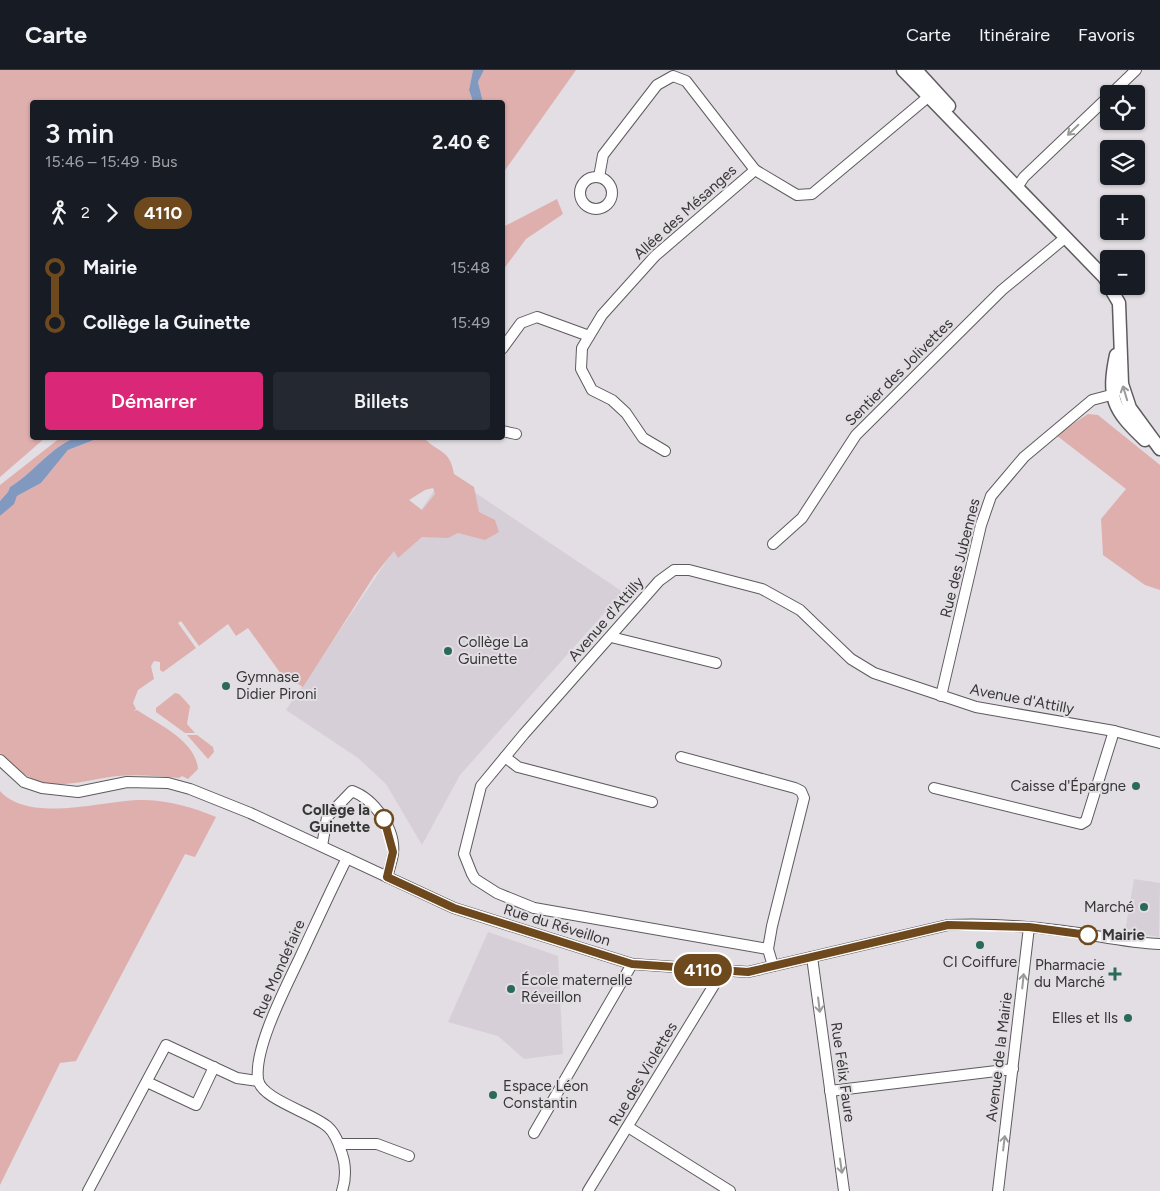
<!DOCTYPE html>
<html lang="fr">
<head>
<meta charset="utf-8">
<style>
	:root { --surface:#171b24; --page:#242831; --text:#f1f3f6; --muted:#9ea1a6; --line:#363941; --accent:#db2777 }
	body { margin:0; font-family:Figtree,sans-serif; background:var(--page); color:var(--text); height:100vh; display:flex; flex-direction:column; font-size:19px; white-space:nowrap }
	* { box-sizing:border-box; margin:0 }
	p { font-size:16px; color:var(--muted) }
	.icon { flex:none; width:28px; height:28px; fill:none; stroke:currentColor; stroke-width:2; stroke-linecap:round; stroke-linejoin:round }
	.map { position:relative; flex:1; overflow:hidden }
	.drawer { position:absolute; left:30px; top:30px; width:475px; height:340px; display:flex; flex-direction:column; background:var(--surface); border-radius:5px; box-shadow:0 1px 4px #0004 }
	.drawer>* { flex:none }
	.badge { padding:0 10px; border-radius:16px; font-size:18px; line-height:32px }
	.tools { position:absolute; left:1100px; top:15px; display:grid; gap:10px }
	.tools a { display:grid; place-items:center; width:45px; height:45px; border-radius:5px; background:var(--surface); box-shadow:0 1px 4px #0004; font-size:25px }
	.map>.badge { position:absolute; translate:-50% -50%; box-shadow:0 0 0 2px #fff }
	.legs { display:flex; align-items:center; gap:8px; height:55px; padding:0 15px; font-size:16px }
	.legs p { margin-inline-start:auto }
	.summary { display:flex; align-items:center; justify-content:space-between; height:85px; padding:0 15px }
	h1 { font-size:28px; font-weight:600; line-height:38px }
	.action { display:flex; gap:10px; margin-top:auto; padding:10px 15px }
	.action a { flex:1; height:58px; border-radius:5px; background:var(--accent); color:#fff; font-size:20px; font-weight:600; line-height:58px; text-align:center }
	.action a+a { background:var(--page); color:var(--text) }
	ul { padding:0 15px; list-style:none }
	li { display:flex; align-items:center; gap:18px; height:55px; font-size:19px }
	li i { display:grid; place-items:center; width:8px; height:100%; margin:0 6px; background:currentColor }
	li i::after { content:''; width:12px; height:12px; margin:-6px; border:4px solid; border-radius:50%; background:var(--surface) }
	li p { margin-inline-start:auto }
	li:first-child i { background:linear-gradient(#0000 50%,currentColor 0) }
	li:last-child i { background:linear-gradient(currentColor 50%,#0000 0) }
	header { display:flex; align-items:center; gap:30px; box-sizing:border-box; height:70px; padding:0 25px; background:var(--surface); border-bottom:1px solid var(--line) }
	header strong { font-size:24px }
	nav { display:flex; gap:28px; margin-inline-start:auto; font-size:18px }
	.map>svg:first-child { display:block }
	.built { fill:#d7cfd8 }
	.green { fill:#dfafad; fill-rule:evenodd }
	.water { fill:#8198bf }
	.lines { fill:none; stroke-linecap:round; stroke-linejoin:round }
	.minor-casing { stroke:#5e5b5f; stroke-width:12 }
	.tertiary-casing { stroke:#5e5b5f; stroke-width:15 }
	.minor { stroke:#fff; stroke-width:10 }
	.tertiary { stroke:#fff; stroke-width:12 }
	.oneway { stroke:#9b9a9b }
	.line-1-casing { stroke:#fff; stroke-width:11 }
	.line-1 { stroke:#6e491e; stroke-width:8 }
	.poi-dot { fill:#2b6a58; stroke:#e2dee3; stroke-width:2 }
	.stop-1-dot { fill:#fff; stroke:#6e491e; stroke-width:2.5 }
	.labels { text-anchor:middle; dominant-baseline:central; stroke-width:4; stroke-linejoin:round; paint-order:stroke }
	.street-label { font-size:15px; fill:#373637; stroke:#e2dee3 }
	.poi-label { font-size:15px; fill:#373637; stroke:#e2dee3; text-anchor:start }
	.stop-label { font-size:15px; font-weight:bold; fill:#373637; stroke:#e2dee3; text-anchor:end }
</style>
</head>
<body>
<header>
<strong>Carte</strong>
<nav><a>Carte</a><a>Itinéraire</a><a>Favoris</a></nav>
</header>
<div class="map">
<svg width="1160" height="1121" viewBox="0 0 1160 1121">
	<rect width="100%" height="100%" fill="#e2dee3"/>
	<g class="built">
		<path d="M446,403L623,522L460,705L422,775L386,714L358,688L286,640Z"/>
		<path d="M1134,809L1160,813L1159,867L1125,861Z"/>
		<path d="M488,862L558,886L563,984L524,989L498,966L448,952Z"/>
	</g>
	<g class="green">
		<path d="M0,0H473L469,20L473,32H32V368H45L0,407Z"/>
		<path d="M484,0H576L503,103L502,32H483L478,12Z"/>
		<path d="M557,129L563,144L526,169L503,200V157Z"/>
		<path d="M1088,344L1098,345L1160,395V520L1145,515L1103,485L1101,449L1126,419L1056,365Z"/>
		<path d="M60,368H74C49,379 33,403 10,417L8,422L0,431V415Z"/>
		<path d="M99,368H424C438,383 450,379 454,404L474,417L479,442L495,450L499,462L485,470L458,463L448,468L422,467L398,488L394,481L374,506L303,617L281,604L248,558L236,566L228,554L199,576L181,551L178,553L196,578L163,602L160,600V592L154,591L151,596L154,609L138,620L133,633L136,639L134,641L137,640C158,654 196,671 198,699L188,709L182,706L179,708C158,706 138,704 117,706C66,713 41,728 0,683V446L13,434L17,426L41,413L68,380ZM433,418L435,424L422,440L409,430L425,420Z"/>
		<path d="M175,623L179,624L190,636L187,654L195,663H185L156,642V638Z"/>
		<path d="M187,665H197L213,677L214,682L208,689Z"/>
		<path d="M0,721C31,755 105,729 145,730C171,731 192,737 216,747L195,787L185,784L76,991L60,993L0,1115Z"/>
	</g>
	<g class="water">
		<path d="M473,0H484L478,12L483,32H473L469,20Z"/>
		<path d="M74,368H99L68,380L41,413L17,426L14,434L0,446V431L8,422L10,417C33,403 49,379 74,368Z"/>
	</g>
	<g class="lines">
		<defs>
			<g id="minor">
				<path d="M1111,24L1136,0"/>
				<path d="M599,107L603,85L657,15L673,6L686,11L755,100L797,125L812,124L934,22"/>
				<circle cx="596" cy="123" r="16"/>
				<path d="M1018,116L1024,107L1109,26"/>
				<path d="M502,279L521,253L537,247L589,266"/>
				<path d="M502,361L516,364"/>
				<path d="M665,381L643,368L626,343L612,330L592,320L581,299L582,278L602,245L655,186L755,100"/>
				<path d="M773,474L802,448L856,365L1002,220L1066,167"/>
				<path d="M611,567L716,593"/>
				<path d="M941,626L981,455L991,426L1024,387L1092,330L1111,325"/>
				<path d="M505,687L518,697L652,732"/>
				<path d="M681,687L795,718L801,721L804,728L772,856L768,879L773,896"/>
				<path d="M0,690L24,712L42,718L78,722L127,712L168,713L190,719L250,743L454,838L632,894L748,902L948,855C986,853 1026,856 1064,861C1096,865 1127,873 1160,874"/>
				<path d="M934,718L1081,754L1086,751L1114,661"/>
				<path d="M322,776L327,747L352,721C374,729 396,759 393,784C392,791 389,800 387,807"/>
				<path d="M768,879L534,838L497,823L475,809L472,804L464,784L481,716L524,664L659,511L674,500H689L762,519L800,540L851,589L874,603L976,637L1114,661L1160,673"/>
				<path d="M812,887L844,1121"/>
				<path d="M147,1012L196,1035L214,997"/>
				<path d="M830,1021L1013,999"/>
				<path d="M628,1057L730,1121"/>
				<path d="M534,1063L632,894"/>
				<path d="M339,1074H377L409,1086"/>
				<path d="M88,1121L166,975L237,1008L258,1011"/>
				<path d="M342,1121C346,1110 346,1095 342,1084C339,1075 336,1064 328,1057C313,1043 260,1029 258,1009C254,977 287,915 301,885C316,853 331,820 347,788"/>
				<path d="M588,1121L722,902"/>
				<path d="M998,1121L1029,857"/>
			</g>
			<g id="tertiary">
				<path d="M903,0L1104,207L1109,215"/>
				<path d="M916,0L949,36"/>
				<path d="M1109,216L1119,233L1122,314L1130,338L1160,379"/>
				<path d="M1116,285C1107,328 1113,340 1145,370"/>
			</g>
		</defs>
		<use href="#minor" class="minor-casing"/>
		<use href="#tertiary" class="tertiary-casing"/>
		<use href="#minor" class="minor"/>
		<use href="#tertiary" class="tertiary"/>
	</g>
	<defs><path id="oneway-shaft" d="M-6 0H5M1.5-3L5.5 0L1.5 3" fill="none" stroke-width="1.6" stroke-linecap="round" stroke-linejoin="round" transform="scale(1.25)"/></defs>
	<g class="oneway">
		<use href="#oneway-shaft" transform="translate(1073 60) rotate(136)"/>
		<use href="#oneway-shaft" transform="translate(1125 323) rotate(-107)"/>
		<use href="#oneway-shaft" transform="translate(1023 911) rotate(-84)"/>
		<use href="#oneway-shaft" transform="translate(819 935) rotate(83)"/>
		<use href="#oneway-shaft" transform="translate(1004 1073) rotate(-83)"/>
		<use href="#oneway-shaft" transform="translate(841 1096) rotate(82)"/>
	</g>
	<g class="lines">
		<defs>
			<path id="line-1" d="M384,749L393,782L387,807L454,838L632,894L748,902L948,855L1029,857L1088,865"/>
		</defs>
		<use href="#line-1" class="line-1-casing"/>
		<use href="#line-1" class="line-1"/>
	</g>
	<g class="poi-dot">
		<circle cx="448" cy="581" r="5"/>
		<circle cx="226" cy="616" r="5"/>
		<circle cx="1136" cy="716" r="5"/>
		<circle cx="1144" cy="837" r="5"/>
		<circle cx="980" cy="875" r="5"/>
		<path d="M1112.5 896.5h5v5h5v5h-5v5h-5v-5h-5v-5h5z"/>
		<circle cx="511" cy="919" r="5"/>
		<circle cx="1128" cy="948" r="5"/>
		<circle cx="493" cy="1025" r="5"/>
	</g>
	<g class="stop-1-dot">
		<circle cx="384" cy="749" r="9"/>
		<circle cx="1088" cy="865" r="9"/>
	</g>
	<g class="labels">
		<g class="street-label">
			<text transform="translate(685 142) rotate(-42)">Allée des Mésanges</text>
			<text transform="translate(899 302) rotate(-45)">Sentier des Jolivettes</text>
			<text transform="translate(960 488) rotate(-76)">Rue des Jubennes</text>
			<text transform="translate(606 549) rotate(-49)">Avenue d'Attilly</text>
			<text transform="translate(1022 629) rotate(11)">Avenue d'Attilly</text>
			<text transform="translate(557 855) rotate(17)">Rue du Réveillon</text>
			<text transform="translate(279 899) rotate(-66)">Rue Mondefaire</text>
			<text transform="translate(999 987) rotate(-83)">Avenue de la Mairie</text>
			<text transform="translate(843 1002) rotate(82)">Rue Félix Faure</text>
			<text transform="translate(643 1004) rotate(-59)">Rue des Violettes</text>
		</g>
		<g class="poi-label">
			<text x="458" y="572">Collège La<tspan x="458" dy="17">Guinette</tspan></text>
			<text x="236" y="607">Gymnase<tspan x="236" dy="17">Didier Pironi</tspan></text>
			<text x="1126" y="716" text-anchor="end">Caisse d'Épargne</text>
			<text x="1134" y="837" text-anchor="end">Marché</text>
			<text x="980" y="892" text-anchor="middle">CI Coiffure</text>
			<text x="1105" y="895" text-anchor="end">Pharmacie<tspan x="1105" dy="17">du Marché</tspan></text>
			<text x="521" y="910">École maternelle<tspan x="521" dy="17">Réveillon</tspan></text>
			<text x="1118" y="948" text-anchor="end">Elles et Ils</text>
			<text x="503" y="1016">Espace Léon<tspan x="503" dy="17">Constantin</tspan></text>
		</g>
		<g class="stop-label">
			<text x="370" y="740">Collège la<tspan x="370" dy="17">Guinette</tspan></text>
			<text x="1102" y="865" text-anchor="start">Mairie</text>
		</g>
	</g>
</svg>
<div class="tools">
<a><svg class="icon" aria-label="locate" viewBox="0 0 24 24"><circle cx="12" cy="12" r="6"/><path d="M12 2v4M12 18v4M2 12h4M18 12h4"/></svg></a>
<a><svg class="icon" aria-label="layers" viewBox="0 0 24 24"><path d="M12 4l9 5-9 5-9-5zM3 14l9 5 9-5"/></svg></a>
<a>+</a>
<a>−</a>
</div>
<b class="badge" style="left:703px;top:900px;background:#6e491e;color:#fff">4110</b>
<section class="drawer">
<div class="summary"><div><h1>3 min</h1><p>15:46 – 15:49 · Bus</p></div><b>2.40 €</b></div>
<div class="legs"><svg class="icon" aria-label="walk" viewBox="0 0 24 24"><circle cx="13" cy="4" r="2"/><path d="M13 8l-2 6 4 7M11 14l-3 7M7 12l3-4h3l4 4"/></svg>2<svg class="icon" aria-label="forward" viewBox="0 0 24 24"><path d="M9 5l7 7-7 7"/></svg><b class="badge" style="background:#6e491e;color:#fff">4110</b></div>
<ul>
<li><i style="color:#6e491e"></i><b>Mairie</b><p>15:48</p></li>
<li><i style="color:#6e491e"></i><b>Collège la Guinette</b><p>15:49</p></li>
</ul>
<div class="action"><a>Démarrer</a><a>Billets</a></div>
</section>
</div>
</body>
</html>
